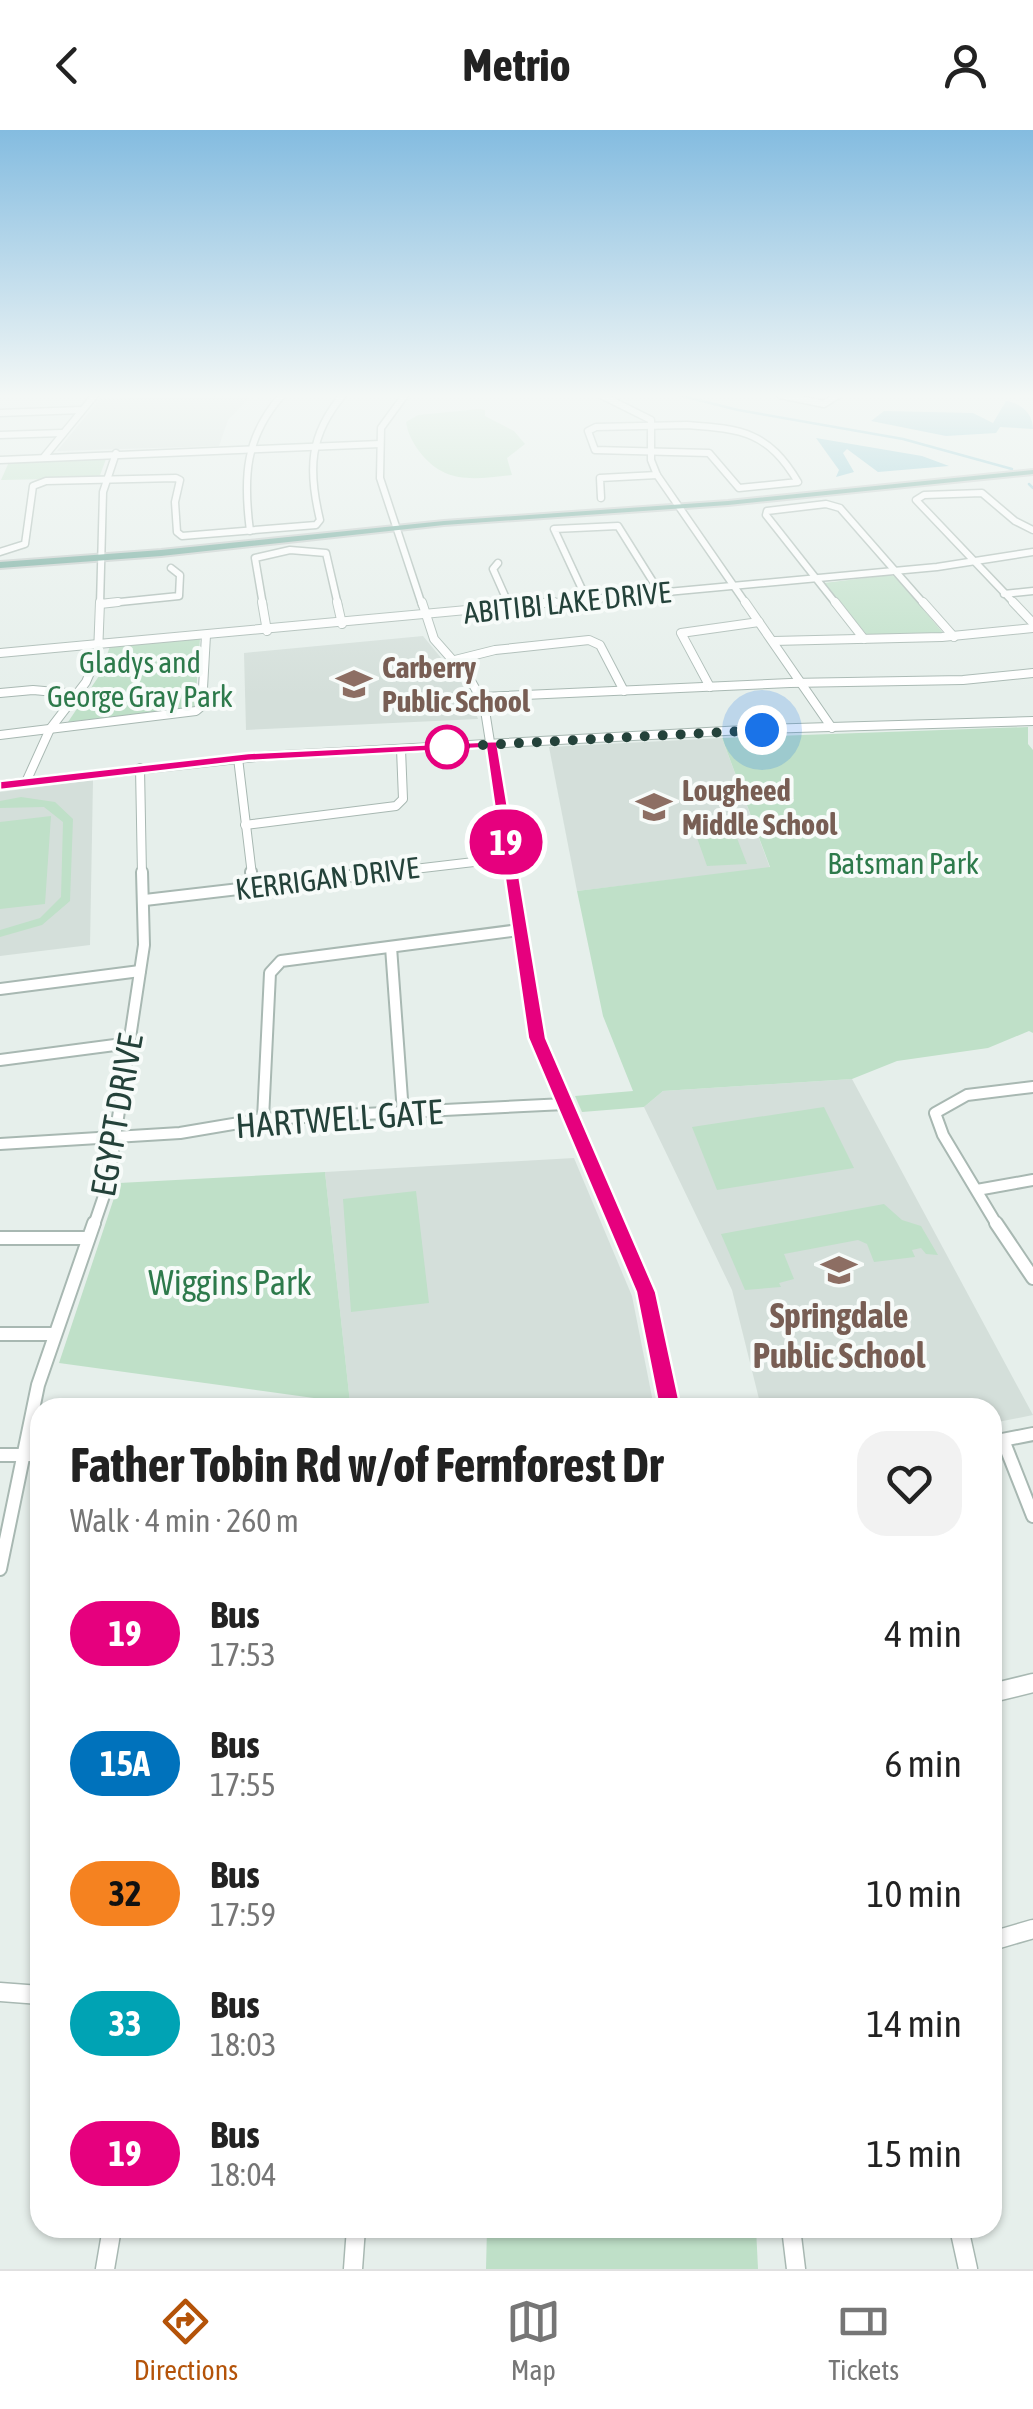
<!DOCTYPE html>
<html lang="en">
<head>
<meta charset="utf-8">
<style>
	:root { --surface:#fff; --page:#f2f2f2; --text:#222; --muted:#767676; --line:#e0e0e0; --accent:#b45309 }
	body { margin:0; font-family:"Asap Condensed",sans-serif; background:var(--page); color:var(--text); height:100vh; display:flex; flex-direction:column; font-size:38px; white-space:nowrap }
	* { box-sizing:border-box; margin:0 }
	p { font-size:32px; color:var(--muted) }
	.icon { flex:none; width:55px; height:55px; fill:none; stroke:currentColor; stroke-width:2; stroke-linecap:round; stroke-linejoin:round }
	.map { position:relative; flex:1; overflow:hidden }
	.drawer { position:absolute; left:30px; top:1268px; width:972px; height:840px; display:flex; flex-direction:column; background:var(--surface); border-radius:30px; box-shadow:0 2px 8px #0004 }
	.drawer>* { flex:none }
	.badge { padding:0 20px; border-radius:32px; font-size:35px; line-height:65px }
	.you { position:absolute; width:50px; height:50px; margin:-25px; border:8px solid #fff; border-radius:50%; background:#1a73e8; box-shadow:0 0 0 15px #1a73e833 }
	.map>.badge { position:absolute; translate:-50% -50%; box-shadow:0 0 0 5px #fff }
	.round { display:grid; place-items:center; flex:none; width:105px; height:105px; border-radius:30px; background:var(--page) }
	.overview { display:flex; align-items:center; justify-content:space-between; height:170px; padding:0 40px }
	h1 { font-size:48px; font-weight:700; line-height:75px }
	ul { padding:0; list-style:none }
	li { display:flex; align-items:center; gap:30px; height:130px; padding:0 40px }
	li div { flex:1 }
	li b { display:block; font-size:38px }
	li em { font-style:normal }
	li .badge { min-width:110px; font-weight:700; text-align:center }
	header { display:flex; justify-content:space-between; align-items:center; height:130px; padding:0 40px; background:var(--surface); font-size:45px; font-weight:700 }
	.dock { display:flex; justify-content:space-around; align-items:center; height:140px; border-top:2px solid var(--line); background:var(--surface); font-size:28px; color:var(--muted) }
	.dock a { display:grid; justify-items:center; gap:5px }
	.dock .current { color:var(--accent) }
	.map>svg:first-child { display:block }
	.built { fill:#d4dfda }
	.green { fill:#bfe0c8 }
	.water { fill:#8ec9d4 }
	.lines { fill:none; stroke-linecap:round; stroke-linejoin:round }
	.stream { stroke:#8ec9d4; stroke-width:2.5 }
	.minor-far4-casing { stroke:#a8b8b2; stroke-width:9 }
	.minor-far3-casing { stroke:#a8b8b2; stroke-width:10 }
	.minor-far2-casing { stroke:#a8b8b2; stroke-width:14 }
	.minor-far1-casing { stroke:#a8b8b2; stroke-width:16 }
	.minor-casing { stroke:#a8b8b2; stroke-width:21 }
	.major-casing { stroke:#c2cac8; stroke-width:4 }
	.minor-far4 { stroke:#fff; stroke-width:6 }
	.minor-far3 { stroke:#fff; stroke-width:8 }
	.minor-far2 { stroke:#fff; stroke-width:10 }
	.minor-far1 { stroke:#fff; stroke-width:12 }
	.minor { stroke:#fff; stroke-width:18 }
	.major { fill:#6aa596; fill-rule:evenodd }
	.line { fill:#e6007e; stroke:#fff; stroke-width:2.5 }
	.walk { stroke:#24423a; stroke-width:10; stroke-dasharray:0 18 }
	.stop-dot { fill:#fff; stroke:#e6007e; stroke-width:5 }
	.labels { text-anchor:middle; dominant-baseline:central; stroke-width:8; stroke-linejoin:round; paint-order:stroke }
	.far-street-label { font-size:30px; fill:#24423a; stroke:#f7fbf9 }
	.far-park-label { font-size:30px; fill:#2d7a4b; stroke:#f7fbf9 }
	.far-education-label { font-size:30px; font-weight:bold; fill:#785e54; stroke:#f7fbf9; text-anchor:start }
	.street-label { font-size:35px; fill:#24423a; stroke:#f7fbf9 }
	.park-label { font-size:35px; fill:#2d7a4b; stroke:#f7fbf9 }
	.education-label { font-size:35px; font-weight:bold; fill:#785e54; stroke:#f7fbf9 }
</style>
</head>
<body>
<header><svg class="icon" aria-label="back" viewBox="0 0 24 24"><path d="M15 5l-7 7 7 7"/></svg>Metrio<svg class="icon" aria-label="person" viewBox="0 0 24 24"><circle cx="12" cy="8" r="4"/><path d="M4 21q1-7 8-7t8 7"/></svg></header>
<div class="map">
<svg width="1033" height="2139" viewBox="0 0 1033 2139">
	<rect width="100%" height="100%" fill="#e6efeb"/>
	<g class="built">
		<path d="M252,265L228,290L219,316L57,321L100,269Z"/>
		<path d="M423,506L466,558L478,589L246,600L244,523Z"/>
		<path d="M722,608L770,738L577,761L549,617Z"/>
		<path d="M93,650L90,815L0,826V662Z"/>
		<path d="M852,949L1033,1285L993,1293L992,1278L761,1277L732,1160L644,977L663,961Z"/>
		<path d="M574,1028L632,1166L654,1277L385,1278L350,1273L325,1042Z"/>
	</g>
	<g class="green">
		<path d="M480,279L485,280V286L514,301L525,314L507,328L512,345C473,349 445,355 419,321C412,311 408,304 406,292L418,285Z"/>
		<path d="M100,327L106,329L99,348L1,350L9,332Z"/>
		<path d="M890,445L896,447L944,504L868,506L824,453Z"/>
		<path d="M200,509L195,577L68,592L101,543L110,516Z"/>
		<path d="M1028,597V614L1033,620V903L1029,901L988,918L897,931L852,949L663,961L644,977L582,982L575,966L633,961L603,886L577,761L770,737L722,608Z"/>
		<path d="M21,667L55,672L73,689L70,771L42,795L0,807V800L40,788L61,767L63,692L44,677L0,678V671Z"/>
		<path d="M51,686L45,774L0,779V692Z"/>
		<path d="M735,703L747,734L707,736L696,705Z"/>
		<path d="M824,977L854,1038L717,1060L692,997Z"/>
		<path d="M325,1042L350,1273L59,1233L119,1053Z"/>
		<path d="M416,1061L429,1173L351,1182L343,1069Z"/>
		<path d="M884,1074L902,1090L921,1096L938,1125L926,1124L921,1118L912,1120L915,1127L874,1132L867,1114L858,1110L784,1124L794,1149L779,1153L781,1157L745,1160L721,1104Z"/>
		<path d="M487,2098H756L758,2139H486Z"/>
	</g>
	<g class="water">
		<path d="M1006,271C1021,273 1033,284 1033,299L1000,297L996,303L946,306L871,291L884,281L973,283L993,293Z"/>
		<path d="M816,308L922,326L949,336L878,342L847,319L843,323L854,342L836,347L839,340Z"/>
	</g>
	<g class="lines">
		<g class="stream">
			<path d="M678,265L738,280L903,309L1012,339"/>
			<path d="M1029,354L1033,358"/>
		</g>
		<defs>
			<g id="minor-far4">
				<path d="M405,265L381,298L380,348L422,475"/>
				<path d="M601,265L651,290V330L657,345L747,475"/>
				<path d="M780,265L824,274L838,265"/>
				<path d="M0,283L81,280"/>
				<path d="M687,295C743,299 768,302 798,352L739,358L709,323L595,320L588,301L596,297Z"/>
				<path d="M0,305L62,303"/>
				<path d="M44,327L95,265"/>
				<path d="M0,330L380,314"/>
				<path d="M601,368L600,348L657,345"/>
				<path d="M250,401C243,347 245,307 282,265"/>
				<path d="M0,422L25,414L33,356L46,351L176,348L180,350L175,372L177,402L182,406L316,395L320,390C308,340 309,305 343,265"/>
				<path d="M498,433L493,439L509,475"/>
				<path d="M1004,464L1033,461"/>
				<path d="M587,470L554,399L618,396L660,463"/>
				<path d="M100,474L179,466L180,445L171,438"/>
				<path d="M100,475L103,362L116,323"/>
				<path d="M263,475L255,428L290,420L326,423L338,475"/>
				<path d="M527,475L937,437L1033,422"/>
				<path d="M837,475L766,385L767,381L826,374L840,378L925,475"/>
				<path d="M1016,475L916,370L924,365L982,363L1015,391L1033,400"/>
			</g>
			<g id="minor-far3">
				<path d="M262,472L267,501"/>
				<path d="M337,472L342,494"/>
				<path d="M422,472L434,509L471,551L484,574L511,745"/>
				<path d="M507,472L510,478"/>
				<path d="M745,472L832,598"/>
				<path d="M835,472L864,509"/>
				<path d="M923,472L954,507"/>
				<path d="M1013,472L1033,493"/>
				<path d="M100,474L118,472"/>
				<path d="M773,511L942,507L1033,498"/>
				<path d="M0,523L554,472"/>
				<path d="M451,531L495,520L589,510L600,515L624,561"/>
				<path d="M710,557L681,503L759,492"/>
				<path d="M0,563L33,560L77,564"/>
				<path d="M481,567L790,553L963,550L1033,543"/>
				<path d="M0,605L196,581L202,576L206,505"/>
				<path d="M238,628L252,745"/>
				<path d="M140,638L142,745"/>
				<path d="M26,652L50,599L86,552L98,524L100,472"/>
				<path d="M0,655L266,626L762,599L1033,591"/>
				<path d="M245,695L396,676L403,669L401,619"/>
				<path d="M363,745L508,728"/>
			</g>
			<g id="minor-far2">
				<path d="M251,742L253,757"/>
				<path d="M511,742L537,908L617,1095"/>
				<path d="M145,770L385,742"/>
				<path d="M391,817L403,983"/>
				<path d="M0,859L140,841"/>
				<path d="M0,930L130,913"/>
				<path d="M263,989L270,843L281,831L519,800"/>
				<path d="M0,1014L180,1003L263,989L565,974"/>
				<path d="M977,1060L1033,1050"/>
				<path d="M94,1095L108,1054L144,815L142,742"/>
				<path d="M997,1095L943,1005L935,983L967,965L1033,957"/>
			</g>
			<g id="minor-far1">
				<path d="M616,1093L646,1162L670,1278"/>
				<path d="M996,1093L1033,1148"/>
				<path d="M0,1108H88"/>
				<path d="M0,1204H54"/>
				<path d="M1003,1310L1033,1386"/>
				<path d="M992,1312L1033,1304"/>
				<path d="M0,1325H40"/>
				<path d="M0,1439L38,1255L94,1093"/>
			</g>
			<g id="minor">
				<path d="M992,1563L1033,1553"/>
				<path d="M992,1811L1033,1799"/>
				<path d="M0,1862L40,1865"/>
				<path d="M791,2098L796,2139"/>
				<path d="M959,2098L968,2139"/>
				<path d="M105,2139L112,2098"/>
				<path d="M353,2139L356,2098"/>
			</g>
			<path id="major" d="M1033,340V344L728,375L444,395L161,426L0,438V432L161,420L444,391L728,371Z"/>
		</defs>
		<use href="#minor-far4" class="minor-far4-casing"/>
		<use href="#minor-far3" class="minor-far3-casing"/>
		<use href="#minor-far2" class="minor-far2-casing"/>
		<use href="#minor-far1" class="minor-far1-casing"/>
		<use href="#minor" class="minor-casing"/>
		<use href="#major" class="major-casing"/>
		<use href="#minor-far4" class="minor-far4"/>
		<use href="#minor-far3" class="minor-far3"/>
		<use href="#minor-far2" class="minor-far2"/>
		<use href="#minor-far1" class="minor-far1"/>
		<use href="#minor" class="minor"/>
		<use href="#major" class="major"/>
	</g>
	<linearGradient id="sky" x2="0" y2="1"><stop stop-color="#84bce0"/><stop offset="0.47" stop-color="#f4f8f6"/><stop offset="1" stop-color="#f4f8f6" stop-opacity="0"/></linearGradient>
	<rect width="1033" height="565" fill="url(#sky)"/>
	<path class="line" d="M497,611L546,908L656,1162L681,1278L678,1284L670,1287L662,1284L659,1278L636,1162L528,908L486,618L248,631L0,660V651L248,623Z"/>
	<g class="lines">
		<path class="walk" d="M447,617L762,600"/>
	</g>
	<defs>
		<symbol id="school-bare" viewBox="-9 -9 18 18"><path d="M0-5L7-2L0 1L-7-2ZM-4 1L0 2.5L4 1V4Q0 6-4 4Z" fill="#8d6e63" stroke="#f7fbf9" stroke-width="2.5" paint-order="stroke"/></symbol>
	</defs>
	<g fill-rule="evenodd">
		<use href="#school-bare" x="329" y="529" width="50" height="50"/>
		<use href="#school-bare" x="629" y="652" width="50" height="50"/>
		<use href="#school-bare" x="814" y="1115" width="50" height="50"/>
	</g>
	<circle class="stop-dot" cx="447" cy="617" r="20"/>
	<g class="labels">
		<g class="far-street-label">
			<text transform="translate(567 472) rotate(-6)">ABITIBI LAKE DRIVE</text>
			<text transform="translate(327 748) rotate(-7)">KERRIGAN DRIVE</text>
		</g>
		<g class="far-park-label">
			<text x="140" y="532">Gladys and<tspan x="140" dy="34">George Gray Park</tspan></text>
			<text x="903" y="733">Batsman Park</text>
		</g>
		<g class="far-education-label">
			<text x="382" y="537">Carberry<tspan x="382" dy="34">Public School</tspan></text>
			<text x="682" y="660">Lougheed<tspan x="682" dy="34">Middle School</tspan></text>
		</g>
		<g class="street-label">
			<text transform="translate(116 985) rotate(-80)">EGYPT DRIVE</text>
			<text transform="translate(339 988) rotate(-4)">HARTWELL GATE</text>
		</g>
		<g class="park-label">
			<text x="230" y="1152">Wiggins Park</text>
		</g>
		<g class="education-label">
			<text x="839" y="1185">Springdale<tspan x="839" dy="40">Public School</tspan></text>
		</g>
	</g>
</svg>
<div class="you" style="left:762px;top:600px"></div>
<b class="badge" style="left:506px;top:712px;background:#e6007e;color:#fff">19</b>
<section class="drawer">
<div class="overview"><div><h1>Father Tobin Rd w/of Fernforest Dr</h1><p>Walk · 4 min · 260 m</p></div><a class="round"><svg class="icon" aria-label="heart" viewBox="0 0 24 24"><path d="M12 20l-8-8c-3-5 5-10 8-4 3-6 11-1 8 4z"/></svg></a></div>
<ul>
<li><span class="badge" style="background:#e6007e;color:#fff">19</span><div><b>Bus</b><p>17:53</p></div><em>4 min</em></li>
<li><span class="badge" style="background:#0072bc;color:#fff">15A</span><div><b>Bus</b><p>17:55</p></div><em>6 min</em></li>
<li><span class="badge" style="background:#f58220;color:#111">32</span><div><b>Bus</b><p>17:59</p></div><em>10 min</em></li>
<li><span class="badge" style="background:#00a3b4;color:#fff">33</span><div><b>Bus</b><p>18:03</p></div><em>14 min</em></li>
<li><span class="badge" style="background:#e6007e;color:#fff">19</span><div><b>Bus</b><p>18:04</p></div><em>15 min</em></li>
</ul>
</section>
</div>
<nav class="dock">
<a class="current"><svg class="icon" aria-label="directions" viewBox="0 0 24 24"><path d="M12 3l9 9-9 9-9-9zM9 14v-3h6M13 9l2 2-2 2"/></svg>Directions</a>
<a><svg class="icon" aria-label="map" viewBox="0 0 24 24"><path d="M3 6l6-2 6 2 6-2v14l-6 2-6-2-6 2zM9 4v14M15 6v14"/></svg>Map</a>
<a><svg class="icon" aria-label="tickets" viewBox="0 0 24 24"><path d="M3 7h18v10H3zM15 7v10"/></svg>Tickets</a>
</nav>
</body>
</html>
